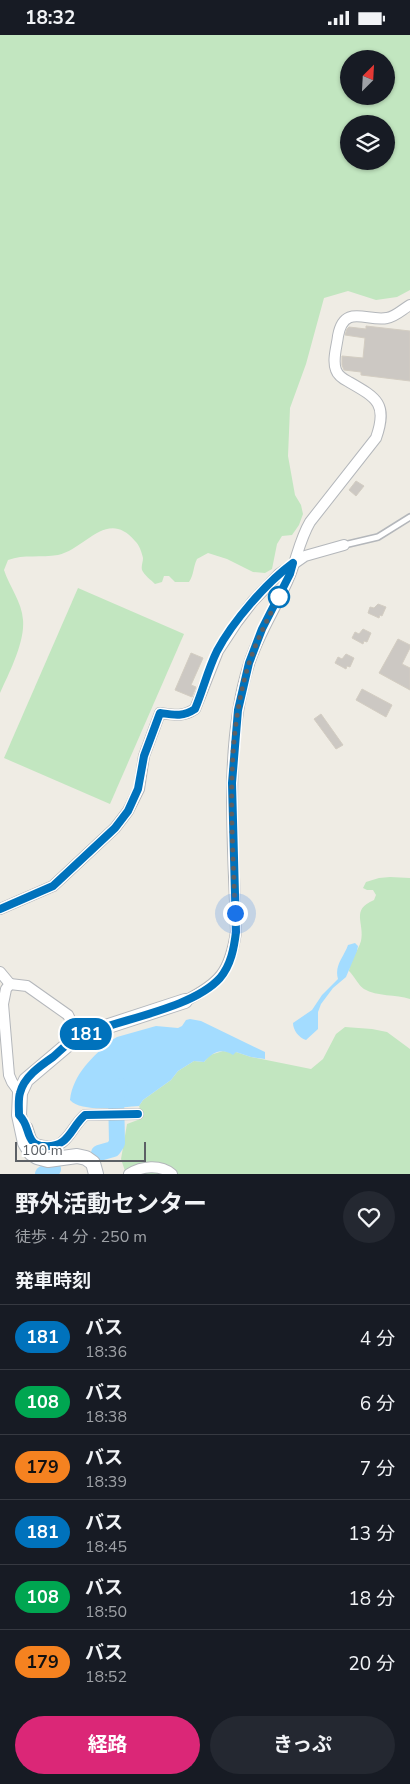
<!DOCTYPE html>
<html lang="ja">
<head>
<meta charset="utf-8">
<style>
	:root { --surface:#171b24; --page:#242831; --text:#f1f3f6; --muted:#9ea1a6; --line:#363941; --accent:#db2777 }
	body { margin:0; font-family:"Nunito Sans","Noto Sans JP",sans-serif; background:var(--page); color:var(--text); height:100vh; display:flex; flex-direction:column; font-size:19px; white-space:nowrap }
	* { box-sizing:border-box; margin:0 }
	p { font-size:16px; color:var(--muted) }
	.icon { flex:none; width:28px; height:28px; fill:none; stroke:currentColor; stroke-width:2; stroke-linecap:round; stroke-linejoin:round }
	.map { position:relative; height:1139px; overflow:hidden }
	.sheet { display:flex; flex-direction:column; background:var(--surface); flex:1 }
	.sheet>* { flex:none }
	.badge { padding:0 10px; border-radius:16px; font-size:18px; line-height:32px }
	.needle { width:32px; rotate:24deg }
	.tools { position:absolute; left:340px; top:15px; display:grid; gap:10px }
	.tools a { display:grid; place-items:center; width:55px; height:55px; border-radius:50%; background:var(--surface); box-shadow:0 1px 4px #0004; font-size:25px }
	.scale { position:absolute; left:15px; bottom:12px; width:131px; box-sizing:border-box; padding-left:5px; border:2px solid #5c6065; border-top:0; font-size:14px; line-height:18px; white-space:nowrap; color:#5c6065; -webkit-text-stroke:4px #fff; paint-order:stroke }
	.you { position:absolute; width:25px; height:25px; margin:-12px; border:4px solid #fff; border-radius:50%; background:#1a73e8; box-shadow:0 0 0 8px #1a73e833 }
	.map>.badge { position:absolute; translate:-50% -50%; box-shadow:0 0 0 2px #fff }
	h2 { padding:0 15px; font-size:19px; line-height:45px }
	.round { display:grid; place-items:center; flex:none; width:52px; height:52px; border-radius:26px; background:var(--page) }
	.overview { display:flex; align-items:center; justify-content:space-between; height:85px; padding:0 15px }
	h1 { font-size:24px; font-weight:700; line-height:38px }
	.cta { display:flex; gap:10px; margin-top:auto; padding:10px 15px }
	.cta a { flex:1; height:58px; border-radius:30px; background:var(--accent); color:#fff; font-size:20px; font-weight:700; line-height:58px; text-align:center }
	.cta a+a { background:var(--page); color:var(--text) }
	ul { padding:0; list-style:none }
	li { display:flex; align-items:center; gap:15px; height:65px; padding:0 15px; border-top:1px solid var(--line) }
	li div { flex:1 }
	li b { display:block; font-size:19px }
	li em { font-style:normal }
	li .badge { min-width:55px; font-weight:700; text-align:center }
	.status { display:flex; justify-content:space-between; align-items:center; height:35px; padding:0 25px; background:var(--surface); direction:ltr }
	.status svg { height:14px; fill:currentColor }
	.map>svg:first-child { display:block }
	.green { fill:#c2e6c0; fill-rule:evenodd }
	.water { fill:#a3dcff }
	.lines { fill:none; stroke-linecap:round; stroke-linejoin:round }
	.river { stroke:#a3dcff; stroke-width:16 }
	.building { fill:#ccc8c3; stroke:#d3cdc2 }
	.lane-casing { stroke:#b4b7bb; stroke-width:8 }
	.street-casing { stroke:#b4b7bb; stroke-width:12 }
	.secondary-casing { stroke:#b5b9be; stroke-width:16 }
	.lane { stroke:#fff; stroke-width:5 }
	.street { stroke:#fff; stroke-width:10 }
	.secondary { stroke:#fff; stroke-width:14 }
	.line-casing { stroke:#fff; stroke-width:11 }
	.line { stroke:#0072bc; stroke-width:8 }
	.walk { stroke:#5c6065; stroke-width:5; stroke-dasharray:0 9 }
	.stop-dot { fill:#fff; stroke:#0072bc; stroke-width:2.5 }
</style>
</head>
<body>
<div class="status"><b>18:32</b><svg viewBox="0 0 49 12"><path d="M0 12V9h3v3zM5 12V6h3v6zM10 12V3h3v9zM15 12V0h3v12zM26 1h20v11H26zM47 4h2v5h-2z"/></svg></div>
<div class="map">
<svg width="410" height="1139" viewBox="0 0 410 1139">
	<rect width="100%" height="100%" fill="#efece4"/>
	<g class="green">
		<path d="M0,0H410V255L397,262L376,265L348,256L324,263L306,329L290,373L288,421L295,460L301,470L303,479L299,490L292,500L282,501L277,509L272,534L265,538L253,537L227,524L208,518L197,524C193,532 194,540 189,547H175L169,541H164L162,547L155,549C151,545 144,540 142,535C141,531 143,527 143,523C142,518 139,509 135,506C107,473 86,514 58,520C41,523 24,519 8,525L4,535C9,551 22,567 23,585C25,607 9,638 0,658ZM349,24H386V61H349ZM349,89H386V126H349Z"/>
		<path d="M78,553L184,599L110,769L4,723Z"/>
		<path d="M390,842L410,843V964C396,959 377,962 364,954C359,951 354,941 349,936C350,925 358,916 361,906C365,888 350,875 374,865L376,860L373,855H367L363,853L366,847L379,843Z"/>
		<path d="M345,992L372,994L387,997L410,1014V1139H126L121,1124L127,1089L143,1083L139,1071L143,1065L171,1045L178,1036L194,1026L204,1027L210,1020L223,1016L229,1017H236L251,1022L311,1034L323,1024L336,999Z"/>
	</g>
	<g class="water">
		<path d="M355,908L358,911L357,916L346,942L333,953L321,969L318,977V994L306,1005C299,1003 293,995 293,988L312,975L322,960L338,944C334,930 344,922 348,910Z"/>
		<path d="M190,984L201,986L265,1017V1024L251,1022L236,1017L233,1020C221,1012 212,1018 204,1027L194,1026L178,1036L171,1045L143,1065L139,1071C122,1072 81,1078 70,1065C73,1039 93,1021 112,1005L117,1002L156,991L178,993L182,991L186,985Z"/>
	</g>
	<g class="lines">
		<g class="river">
			<path d="M99,1118L113,1114L117,1108L116,1057L120,1051"/>
			<path d="M43,1139L53,1134"/>
		</g>
	</g>
	<g class="building">
		<path d="M366,291L410,296V346L361,340V337L344,335L342,330V321L363,323L365,303L345,300L347,294L349,292L366,294Z"/>
		<path d="M356,446L364,451L356,461L349,455Z"/>
		<path d="M378,569L386,572L382,581L380,580L379,583L368,578L370,572L374,573Z"/>
		<path d="M363,594L371,598L367,607L364,606L363,609L352,603L355,597L359,599Z"/>
		<path d="M398,604L410,610V613L402,629L410,633V655L379,638Z"/>
		<path d="M191,618L203,623L191,650L196,652L192,662L175,655Z"/>
		<path d="M346,619L354,623L350,632L347,631L346,634L335,628L338,622L342,624Z"/>
		<path d="M362,654L392,670L386,682L356,665Z"/>
		<path d="M321,679L343,710L336,714L314,684Z"/>
	</g>
	<g class="lines">
		<defs>
			<path id="lane" d="M344,510L378,502L410,482"/>
			<g id="street">
				<path d="M0,874L53,851L115,793L128,776L139,754L144,721L160,678C174,680 183,682 195,674L218,616L237,587L253,566L279,539L305,521L344,510"/>
				<path d="M0,937L10,949"/>
				<path d="M10,949L6,954L3,969L9,1040L12,1047L20,1058"/>
				<path d="M10,949L27,951L68,980L78,1001"/>
				<path d="M185,966C220,948 230,937 236,897C234,812 223,711 249,629C259,597 278,570 290,540C297,522 300,504 310,487L376,403C388,369 377,363 349,347C343,344 338,341 336,335C332,325 337,311 338,301C344,268 367,287 387,283C395,282 403,274 410,270"/>
				<path d="M27,1092L31,1104L35,1109C68,1119 67,1096 85,1080L138,1079"/>
				<path d="M129,1139C142,1131 160,1129 172,1139"/>
			</g>
			<path id="secondary" d="M96,1139L93,1128L86,1123L77,1121L48,1125L37,1122L31,1118L25,1108L19,1080L20,1058L26,1045L78,1001L185,966"/>
		</defs>
		<use href="#lane" class="lane-casing"/>
		<use href="#street" class="street-casing"/>
		<use href="#secondary" class="secondary-casing"/>
		<use href="#lane" class="lane"/>
		<use href="#street" class="street"/>
		<use href="#secondary" class="secondary"/>
	</g>
	<g class="lines">
		<defs>
			<path id="line" d="M0,874L53,851L115,793L128,776L138,754L144,721L160,678C174,680 183,682 195,674C203,655 208,634 217,616C233,586 266,548 293,528L290,539L262,594L249,628L238,675L232,748L236,897C234,913 231,930 220,943C192,974 119,984 80,1001C70,1005 61,1015 53,1022C40,1031 24,1042 20,1058C18,1064 19,1073 19,1080C29,1090 26,1099 33,1107C36,1110 40,1111 44,1111C69,1113 70,1093 85,1080L138,1079"/>
		</defs>
		<use href="#line" class="line-casing"/>
		<use href="#line" class="line"/>
		<path class="walk" d="M235,878C233,802 225,721 244,646C251,616 265,589 279,562"/>
	</g>
	<circle class="stop-dot" cx="279" cy="562" r="10"/>
</svg>
<div class="tools">
<a><svg class="needle" viewBox="-14 -14 28 28"><path d="M0-13l5 13h-10z" fill="#e53935"/><path d="M0 13l5-13h-10z" fill="#9ea1a6"/></svg></a>
<a><svg class="icon" aria-label="layers" viewBox="0 0 24 24"><path d="M12 4l9 5-9 5-9-5zM3 14l9 5 9-5"/></svg></a>
</div>
<div class="scale">100 m</div>
<div class="you" style="left:235px;top:878px"></div>
<b class="badge" style="left:86px;top:999px;background:#0072bc;color:#fff">181</b>
</div>
<section class="sheet">
<div class="overview"><div><h1>野外活動センター</h1><p>徒歩 · 4 分 · 250 m</p></div><a class="round"><svg class="icon" aria-label="heart" viewBox="0 0 24 24"><path d="M12 20l-8-8c-3-5 5-10 8-4 3-6 11-1 8 4z"/></svg></a></div>
<h2>発車時刻</h2>
<ul>
<li><span class="badge" style="background:#0072bc;color:#fff">181</span><div><b>バス</b><p>18:36</p></div><em>4 分</em></li>
<li><span class="badge" style="background:#00a651;color:#fff">108</span><div><b>バス</b><p>18:38</p></div><em>6 分</em></li>
<li><span class="badge" style="background:#f58220;color:#111">179</span><div><b>バス</b><p>18:39</p></div><em>7 分</em></li>
<li><span class="badge" style="background:#0072bc;color:#fff">181</span><div><b>バス</b><p>18:45</p></div><em>13 分</em></li>
<li><span class="badge" style="background:#00a651;color:#fff">108</span><div><b>バス</b><p>18:50</p></div><em>18 分</em></li>
<li><span class="badge" style="background:#f58220;color:#111">179</span><div><b>バス</b><p>18:52</p></div><em>20 分</em></li>
</ul>
<div class="cta"><a>経路</a><a>きっぷ</a></div>
</section>
</body>
</html>
